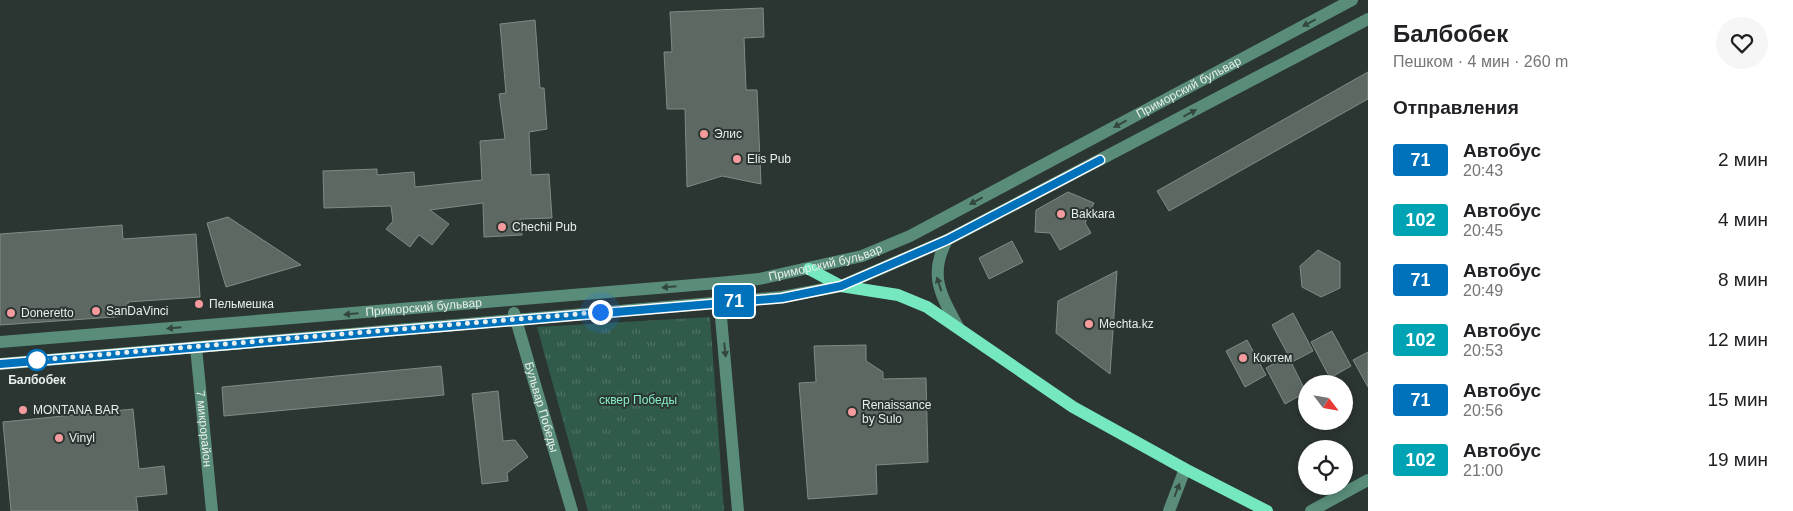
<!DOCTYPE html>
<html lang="ru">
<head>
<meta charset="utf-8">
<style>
	:root { --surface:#fff; --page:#f6f6f6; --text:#202124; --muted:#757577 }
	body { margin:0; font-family:Arial,sans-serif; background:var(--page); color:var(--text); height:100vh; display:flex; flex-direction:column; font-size:19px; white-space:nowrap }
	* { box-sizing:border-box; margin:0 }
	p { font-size:16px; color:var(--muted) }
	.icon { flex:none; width:28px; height:28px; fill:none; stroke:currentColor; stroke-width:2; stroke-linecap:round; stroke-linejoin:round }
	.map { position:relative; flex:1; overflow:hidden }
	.panel { display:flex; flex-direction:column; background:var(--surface); width:425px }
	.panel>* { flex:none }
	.badge { padding:0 10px; border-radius:4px; font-size:18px; line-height:32px }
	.needle { width:32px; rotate:121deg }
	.tools { position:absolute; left:1298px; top:375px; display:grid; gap:10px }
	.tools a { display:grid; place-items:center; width:55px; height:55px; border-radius:50%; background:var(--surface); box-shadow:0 2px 8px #0003; font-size:25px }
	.you { position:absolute; width:25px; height:25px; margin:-12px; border:4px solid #fff; border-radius:50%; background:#1a73e8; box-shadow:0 0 0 8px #1a73e833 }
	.map>.badge { position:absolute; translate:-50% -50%; box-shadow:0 0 0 2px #fff }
	h2 { padding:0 25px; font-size:19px; line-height:45px }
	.round { display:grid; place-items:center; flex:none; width:52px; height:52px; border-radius:26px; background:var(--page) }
	.summary { display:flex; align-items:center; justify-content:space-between; height:85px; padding:0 25px }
	h1 { font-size:24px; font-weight:800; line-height:38px }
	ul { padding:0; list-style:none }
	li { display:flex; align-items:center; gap:15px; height:60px; padding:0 25px }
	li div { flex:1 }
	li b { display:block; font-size:19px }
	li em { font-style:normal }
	li .badge { min-width:55px; font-weight:700; text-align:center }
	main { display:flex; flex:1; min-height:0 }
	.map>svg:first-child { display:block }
	.park { fill:url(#park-tufts) }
	.building { fill:#5e6863; stroke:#808b86 }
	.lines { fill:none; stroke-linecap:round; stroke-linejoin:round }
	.minor { stroke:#598d79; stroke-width:12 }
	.major { stroke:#76e8c0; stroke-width:12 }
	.oneway { fill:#34473f }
	.line-casing { stroke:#fff; stroke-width:11 }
	.line { stroke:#0072bc; stroke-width:8 }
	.walk { stroke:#e8eeeb; stroke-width:5; stroke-dasharray:0 9 }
	.poi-dot { fill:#f59b9d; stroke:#2b3531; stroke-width:2 }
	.stop-dot { fill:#fff; stroke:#0072bc; stroke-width:2.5 }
	.labels { text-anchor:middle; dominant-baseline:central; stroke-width:4; stroke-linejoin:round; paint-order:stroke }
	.street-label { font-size:12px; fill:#e8eeeb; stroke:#2b3531 }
	.poi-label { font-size:12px; fill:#e8eeeb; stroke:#2b3531; text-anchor:start }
	.stop-label { font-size:12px; font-weight:bold; fill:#e8eeeb; stroke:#2b3531 }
	.park-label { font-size:12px; fill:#86eec7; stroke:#2b3531 }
</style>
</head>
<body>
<main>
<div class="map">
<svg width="1368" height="511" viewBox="0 0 1368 511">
	<defs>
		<pattern id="park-tufts" width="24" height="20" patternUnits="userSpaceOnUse" patternTransform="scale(1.25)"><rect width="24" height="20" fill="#305a4a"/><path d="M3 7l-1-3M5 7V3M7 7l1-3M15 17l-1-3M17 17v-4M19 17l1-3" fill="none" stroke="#4e7264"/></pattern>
	</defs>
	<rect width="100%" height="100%" fill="#2b3531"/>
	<path class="park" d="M710,317L724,511H588L537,327Z"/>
	<g class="building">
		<path d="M763,8L764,37L744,38L746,90H757L761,184L722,176L687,187L685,109H667L664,52H672L670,12Z"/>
		<path d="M535,20L540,88H544L547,129L529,132L531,175L549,174L552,218L521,219L522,235L484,237L483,203L430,210L449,224L432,245L419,235L410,247L386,229L393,221L391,206L324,208L323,171L377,169V175L414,172L415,187L482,180L480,141L505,139L499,94L506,93L500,24Z"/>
		<path d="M1368,72V99L1169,211L1157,191Z"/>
		<path d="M1068,192L1094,203L1085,223L1091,233L1060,250L1050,233L1035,232L1036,210Z"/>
		<path d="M228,217L301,265L226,287L207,223Z"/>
		<path d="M122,225L123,239L196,234L200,297L128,302V316L0,325V234Z"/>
		<path d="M1012,241L1023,262L989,279L979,258Z"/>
		<path d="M1318,250L1340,262V288L1321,297L1302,287L1300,266Z"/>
		<path d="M1117,271L1110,374L1056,333L1058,301Z"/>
		<path d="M1293,313L1313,351L1292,362L1272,325Z"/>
		<path d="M1332,331L1351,366L1330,378L1311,342Z"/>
		<path d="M1247,340L1266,375L1245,387L1226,351Z"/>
		<path d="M866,345V361L883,372V379L926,378L928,462L876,465L877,494L808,499L799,383L816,382L814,346Z"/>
		<path d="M1368,352V387L1353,360Z"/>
		<path d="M1288,356L1306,392L1285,404L1266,368Z"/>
		<path d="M441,366L444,395L224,416L222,387Z"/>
		<path d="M498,391L503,441L515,440L528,457L507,473L508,481L482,484L472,394Z"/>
		<path d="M133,409L139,469L164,466L167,494L136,497L138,511H11L3,422Z"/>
	</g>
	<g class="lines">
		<g class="minor">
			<path d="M947,240C928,275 941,295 958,327"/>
			<path d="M718,283L738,511"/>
			<path id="s1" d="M514,313L572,511"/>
			<path id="s2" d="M0,342L718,283L759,279L862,256L910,236L1352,0"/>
			<path id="s3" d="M196,347L212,511"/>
			<path d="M0,364L782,297L841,286L947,240L1368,19"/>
			<path d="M1169,511L1185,469"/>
			<path d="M1311,511L1368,480"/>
		</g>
		<path class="major" d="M809,269L841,286L898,295L927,307L1073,407L1185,469L1267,511"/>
	</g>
	<defs><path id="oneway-solid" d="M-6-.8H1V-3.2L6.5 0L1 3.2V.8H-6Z" transform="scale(1.25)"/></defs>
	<g class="oneway">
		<use href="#oneway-solid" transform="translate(1309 23) rotate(152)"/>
		<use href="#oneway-solid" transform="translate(1190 113) rotate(-28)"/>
		<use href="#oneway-solid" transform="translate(1120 124) rotate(152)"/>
		<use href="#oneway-solid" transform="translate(976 201) rotate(152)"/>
		<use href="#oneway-solid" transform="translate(939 284) rotate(-108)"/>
		<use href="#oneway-solid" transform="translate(669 287) rotate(175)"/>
		<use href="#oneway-solid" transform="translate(351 314) rotate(175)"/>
		<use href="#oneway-solid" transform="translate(174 328) rotate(175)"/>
		<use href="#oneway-solid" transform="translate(725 350) rotate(84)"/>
		<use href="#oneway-solid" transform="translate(1177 490) rotate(-69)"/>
	</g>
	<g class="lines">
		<defs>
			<path id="line" d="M0,364L782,298L841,286L947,240L1100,160"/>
		</defs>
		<use href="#line" class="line-casing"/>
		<use href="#line" class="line"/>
		<path class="walk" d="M37,360L600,312"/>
	</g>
	<g class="poi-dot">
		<circle cx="704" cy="134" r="5"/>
		<circle cx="737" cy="159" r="5"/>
		<circle cx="1061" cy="214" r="5"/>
		<circle cx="502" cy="227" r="5"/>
		<circle cx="199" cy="304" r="5"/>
		<circle cx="96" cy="311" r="5"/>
		<circle cx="11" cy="313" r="5"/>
		<circle cx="1089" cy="324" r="5"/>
		<circle cx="1243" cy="358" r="5"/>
		<circle cx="23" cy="410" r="5"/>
		<circle cx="852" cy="412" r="5"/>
		<circle cx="59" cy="438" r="5"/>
	</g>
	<circle class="stop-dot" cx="37" cy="360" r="10"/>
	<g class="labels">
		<g class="street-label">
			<text stroke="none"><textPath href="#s2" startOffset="1235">Приморский бульвар</textPath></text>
			<text stroke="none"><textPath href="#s2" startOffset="830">Приморский бульвар</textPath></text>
			<text stroke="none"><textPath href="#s2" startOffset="425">Приморский бульвар</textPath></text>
			<text stroke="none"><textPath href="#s1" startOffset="98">Бульвар Победы</textPath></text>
			<text stroke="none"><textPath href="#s3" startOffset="82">7 микрорайон</textPath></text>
		</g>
		<g class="poi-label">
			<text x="714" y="134">Элис</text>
			<text x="747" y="159">Elis Pub</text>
			<text x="1071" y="214">Bakkara</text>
			<text x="512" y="227">Chechil Pub</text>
			<text x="209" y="304">Пельмешка</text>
			<text x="106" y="311">SanDaVinci</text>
			<text x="21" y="313">Doneretto</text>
			<text x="1099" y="324">Mechta.kz</text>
			<text x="1253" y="358">Коктем</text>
			<text x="862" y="405">Renaissance<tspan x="862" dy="14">by Sulo</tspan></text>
			<text x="33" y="410">MONTANA BAR</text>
			<text x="69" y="438">Vinyl</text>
		</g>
		<g class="stop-label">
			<text x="37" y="380">Балбобек</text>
		</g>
		<g class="park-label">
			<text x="638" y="400">сквер Победы</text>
		</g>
	</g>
</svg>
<div class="tools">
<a><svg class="needle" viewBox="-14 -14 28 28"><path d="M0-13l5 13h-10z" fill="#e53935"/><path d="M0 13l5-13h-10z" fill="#757577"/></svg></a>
<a><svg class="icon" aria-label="locate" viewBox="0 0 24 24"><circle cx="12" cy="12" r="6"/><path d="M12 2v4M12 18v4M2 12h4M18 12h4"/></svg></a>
</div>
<div class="you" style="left:600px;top:312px"></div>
<b class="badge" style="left:734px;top:301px;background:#0072bc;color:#fff">71</b>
</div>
<section class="panel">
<div class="summary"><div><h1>Балбобек</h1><p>Пешком · 4 мин · 260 m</p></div><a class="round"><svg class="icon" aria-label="heart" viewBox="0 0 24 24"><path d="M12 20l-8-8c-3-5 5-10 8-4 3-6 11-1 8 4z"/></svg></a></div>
<h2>Отправления</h2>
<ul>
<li><span class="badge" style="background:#0072bc;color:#fff">71</span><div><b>Автобус</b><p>20:43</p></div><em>2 мин</em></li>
<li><span class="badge" style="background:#00a3b4;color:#fff">102</span><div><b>Автобус</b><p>20:45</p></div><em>4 мин</em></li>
<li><span class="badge" style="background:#0072bc;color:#fff">71</span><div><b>Автобус</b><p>20:49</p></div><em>8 мин</em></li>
<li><span class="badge" style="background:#00a3b4;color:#fff">102</span><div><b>Автобус</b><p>20:53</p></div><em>12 мин</em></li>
<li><span class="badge" style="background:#0072bc;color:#fff">71</span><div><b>Автобус</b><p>20:56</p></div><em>15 мин</em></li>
<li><span class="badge" style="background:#00a3b4;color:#fff">102</span><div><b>Автобус</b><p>21:00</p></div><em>19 мин</em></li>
</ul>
</section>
</main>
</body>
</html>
